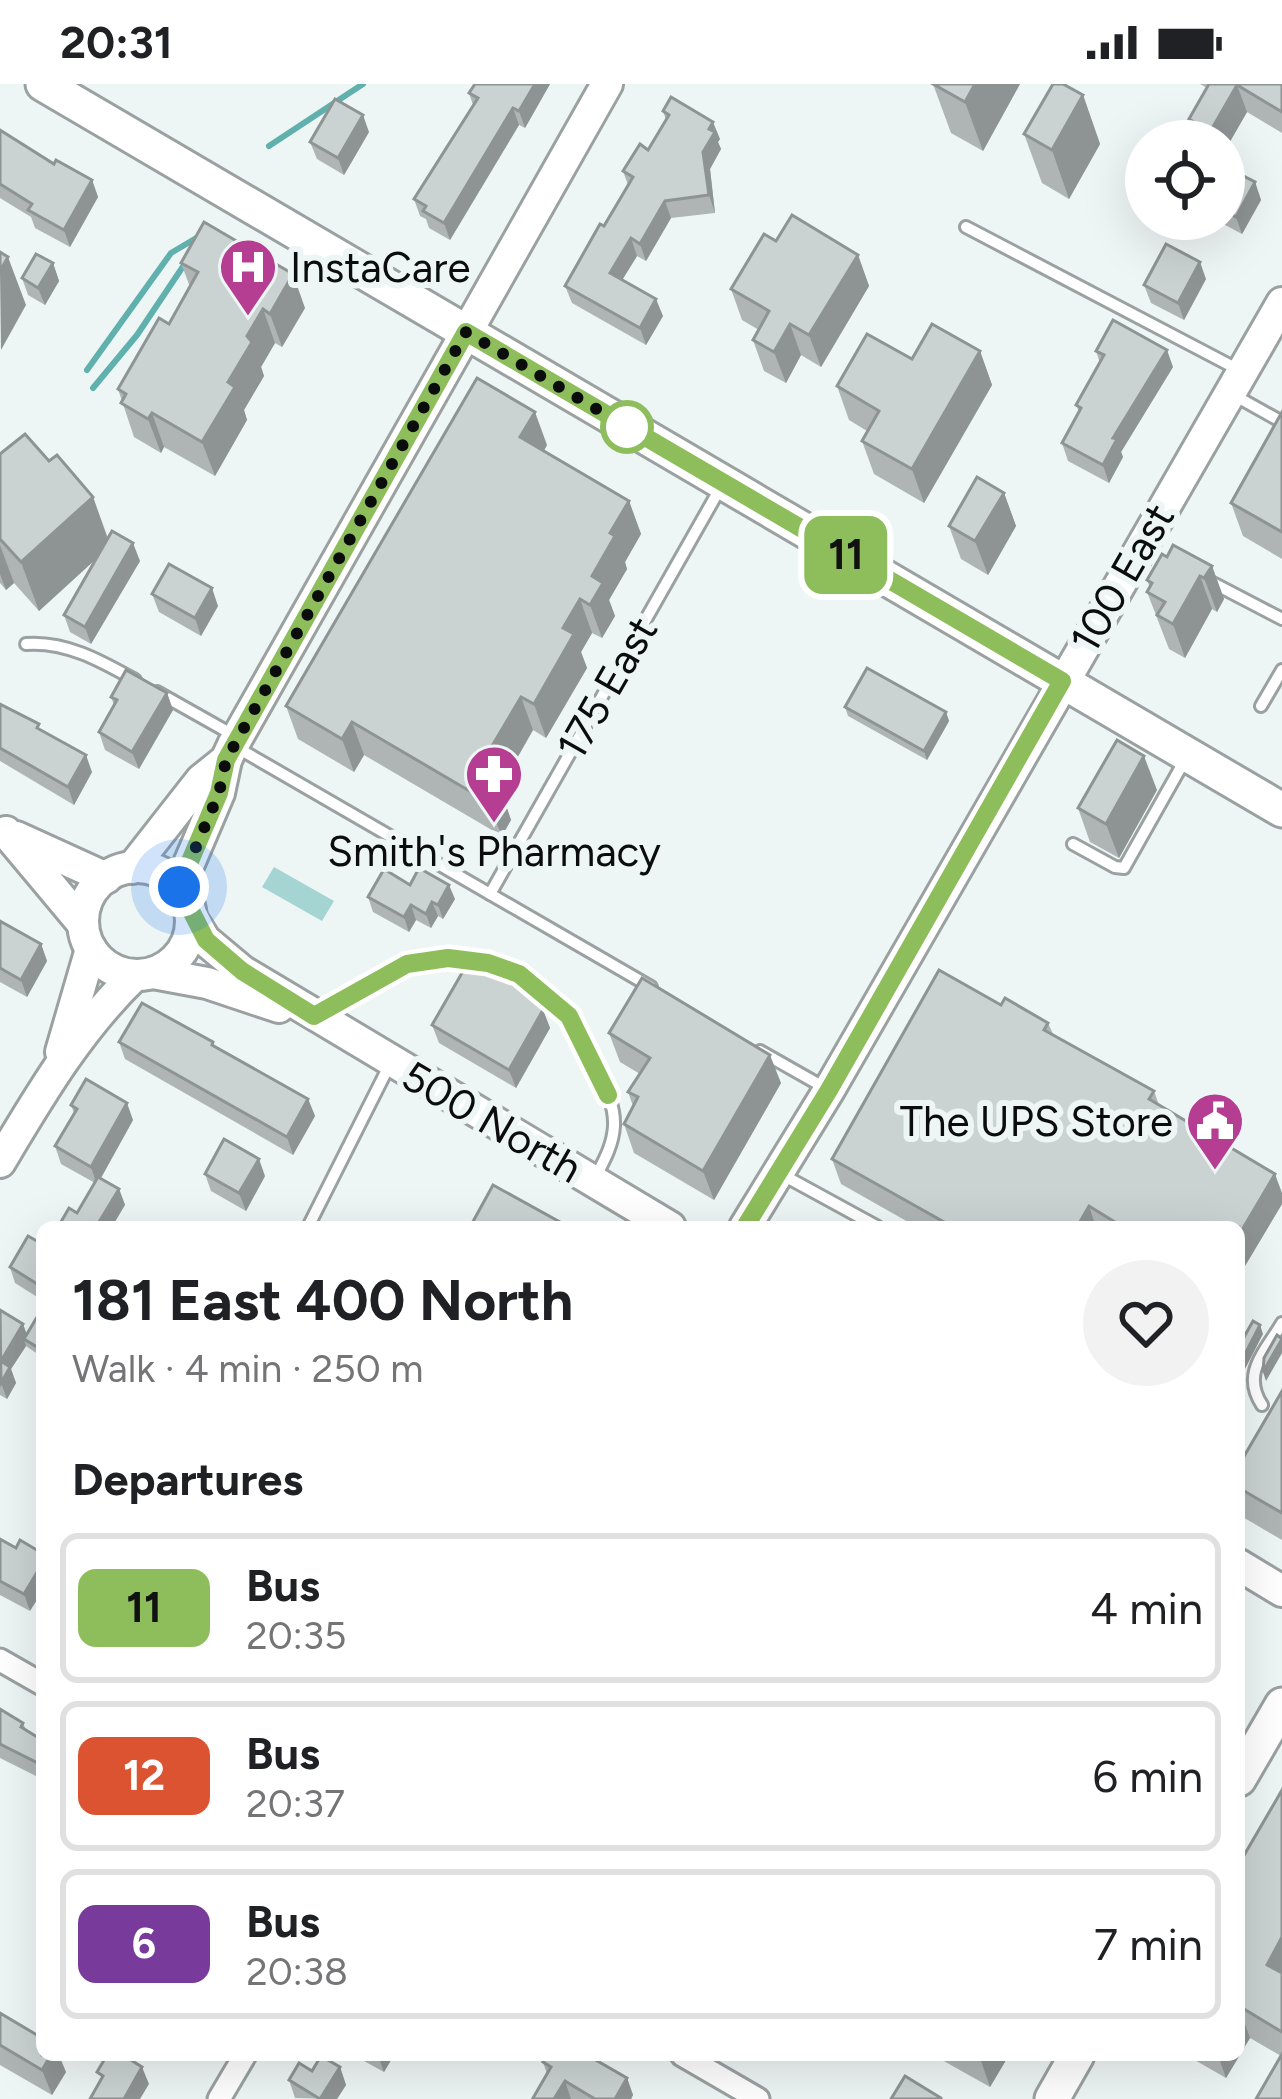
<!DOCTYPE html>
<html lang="en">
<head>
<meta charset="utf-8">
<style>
	:root { --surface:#fff; --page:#f2f2f2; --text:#202124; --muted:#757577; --line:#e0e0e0 }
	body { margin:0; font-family:Figtree,sans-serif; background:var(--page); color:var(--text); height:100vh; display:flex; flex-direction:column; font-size:45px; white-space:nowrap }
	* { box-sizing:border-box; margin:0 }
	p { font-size:39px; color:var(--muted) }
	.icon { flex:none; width:66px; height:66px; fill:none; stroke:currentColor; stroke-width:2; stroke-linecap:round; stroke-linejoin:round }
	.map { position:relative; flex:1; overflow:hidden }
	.panel { position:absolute; left:36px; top:1137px; width:1209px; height:840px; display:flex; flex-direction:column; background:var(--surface); border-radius:18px; box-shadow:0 12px 48px #0002 }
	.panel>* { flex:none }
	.badge { padding:0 24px; border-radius:18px; font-size:42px; line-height:78px }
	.buttons { position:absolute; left:1125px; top:36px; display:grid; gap:24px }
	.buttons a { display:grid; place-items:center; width:120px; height:120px; border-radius:50%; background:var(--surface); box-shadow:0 12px 48px #0002; font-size:60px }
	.you { position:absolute; width:60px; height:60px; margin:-30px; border:9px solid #fff; border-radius:50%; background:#1a73e8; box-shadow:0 0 0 18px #1a73e833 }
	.map>.badge { position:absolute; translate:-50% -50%; box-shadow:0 0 0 6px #fff }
	h2 { padding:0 36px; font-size:45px; line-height:108px }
	.round { display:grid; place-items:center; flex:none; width:126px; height:126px; border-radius:63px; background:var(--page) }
	.overview { display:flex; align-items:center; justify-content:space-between; height:204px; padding:0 36px }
	h1 { font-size:57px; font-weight:700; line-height:90px }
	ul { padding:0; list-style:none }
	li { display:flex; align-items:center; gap:36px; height:150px; margin:0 24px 18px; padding:0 12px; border:6px solid var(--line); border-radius:18px }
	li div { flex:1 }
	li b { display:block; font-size:45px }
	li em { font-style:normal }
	li .badge { min-width:132px; font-weight:700; text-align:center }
	.status { display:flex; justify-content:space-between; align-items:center; height:84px; padding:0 60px; background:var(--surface); direction:ltr }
	.status svg { height:33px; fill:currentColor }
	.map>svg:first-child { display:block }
	.green { fill:#a5d5d2 }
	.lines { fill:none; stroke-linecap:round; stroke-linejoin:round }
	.stream { stroke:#60b1ad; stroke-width:6 }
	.lane-casing { stroke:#9aa1a0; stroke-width:16 }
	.street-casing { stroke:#9aa1a0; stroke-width:27 }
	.secondary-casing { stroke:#9aa1a0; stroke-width:36 }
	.primary-casing { stroke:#9aa1a0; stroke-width:39 }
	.lane { stroke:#fff; stroke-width:10 }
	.street { stroke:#fff; stroke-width:21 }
	.secondary { stroke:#fff; stroke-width:30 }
	.primary { stroke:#fff; stroke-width:33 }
	.wall { fill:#afb5b5 }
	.shaded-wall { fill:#8e9393 }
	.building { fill:#cbd2d2; stroke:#8e9393; stroke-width:3 }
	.line-casing { stroke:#fff; stroke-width:27 }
	.line { stroke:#8ebe5b; stroke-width:18 }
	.walk { stroke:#0a0d0c; stroke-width:12; stroke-dasharray:0 21.6 }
	.stop-dot { fill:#fff; stroke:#8ebe5b; stroke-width:6 }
	.labels { text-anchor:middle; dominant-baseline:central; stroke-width:12; stroke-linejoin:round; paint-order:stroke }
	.poi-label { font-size:42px; fill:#0a0d0c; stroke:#eef6f5; text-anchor:start }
	.street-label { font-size:42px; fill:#0a0d0c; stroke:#eef6f5 }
</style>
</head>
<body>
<div class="status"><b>20:31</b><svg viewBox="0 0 49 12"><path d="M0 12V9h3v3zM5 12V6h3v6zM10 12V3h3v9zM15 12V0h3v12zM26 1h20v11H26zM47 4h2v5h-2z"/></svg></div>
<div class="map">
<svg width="1282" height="2015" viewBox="0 0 1282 2015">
	<rect width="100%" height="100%" fill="#eef6f5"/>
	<path class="green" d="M274,783L334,817L322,837L262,803Z"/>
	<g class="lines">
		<g class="stream">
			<path d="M269,62L363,0"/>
			<path d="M87,286L171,169L198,153"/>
			<path d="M93,304L137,251L186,178"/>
		</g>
		<defs>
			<g id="lane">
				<path d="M966,143L1239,286"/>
				<path d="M1232,310L1282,338"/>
				<path d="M1211,498L1282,535"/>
				<path d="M26,560C66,557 101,577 135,596"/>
				<path d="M157,608L235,652"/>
				<path d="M1261,622L1282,586"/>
				<path d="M236,663L651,903"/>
				<path d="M1073,760L1115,783L1124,784L1186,674"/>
				<path d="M490,810L722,401"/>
				<path d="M321,929C364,909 396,876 446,874C518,872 566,921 595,981C604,1000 615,1020 614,1042C613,1061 604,1077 595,1094"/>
				<path d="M760,967L827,1005"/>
				<path d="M781,1090L878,1143"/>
				<path d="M308,1143L390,980"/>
				<path d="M1262,1321C1241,1289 1265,1268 1282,1239"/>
			</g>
			<g id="street">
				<path d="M0,1576L42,1600"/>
				<path d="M682,1971L758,2015"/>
				<path d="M219,2015L245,1971"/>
			</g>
			<g id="secondary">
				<path d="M6,748L82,839"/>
				<path d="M16,753L106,794"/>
				<circle cx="137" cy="837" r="54"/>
				<path d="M132,784L201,696L226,676"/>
				<path d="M179,803L219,709L226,676L233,661L607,0"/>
				<path d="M191,834L205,856L242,887L670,1143"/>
				<path d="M153,889L207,899L279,923"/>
				<path d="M61,968L91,865"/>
				<path d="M0,1078C40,1011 78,946 135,891"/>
				<path d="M745,1143L829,1006L1282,219"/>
				<path d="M1239,1481L1282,1507"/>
			</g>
			<g id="primary">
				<path d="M43,0L1282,726"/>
				<path d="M1239,1695L1282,1621"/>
				<path d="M1052,2015L1077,1971"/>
			</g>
		</defs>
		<use href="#lane" class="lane-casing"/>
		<use href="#street" class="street-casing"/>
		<use href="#secondary" class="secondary-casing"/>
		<use href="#primary" class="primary-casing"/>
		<use href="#lane" class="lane"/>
		<use href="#street" class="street"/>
		<use href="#secondary" class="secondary"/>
		<use href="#primary" class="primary"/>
	</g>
	<g class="wall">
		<path d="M475,0H550L525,44L519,41L450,156L429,144L426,135L420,132L414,115L473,21L469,9Z"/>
		<path d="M933,0H1020L983,67L951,49Z"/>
		<path d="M1200,0H1282V49L1247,28L1224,68V57H1197L1189,35L1207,4Z"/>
		<path d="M1083,11L1100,60L1069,115L1042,99L1024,50Z"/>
		<path d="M663,27L720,55L718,58L721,65L710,85L715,129L671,134L646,177L637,172L622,196L663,232L646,261L572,219L565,202L628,101L623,87L648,66L666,36Z"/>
		<path d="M0,46L54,80L92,96L98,113L70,163L35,144L31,133L0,114Z"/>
		<path d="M369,48L344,91L317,75L310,58Z"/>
		<path d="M1224,82L1255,98L1261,116L1242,150L1214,135H1224Z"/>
		<path d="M776,157L858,171L869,202L821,283L801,271L786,299L764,287L753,256L759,246L742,236L731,205Z"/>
		<path d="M53,179L59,197L45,221L28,211L22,194Z"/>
		<path d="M181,179L305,224L282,263L275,259L261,283L264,292L244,326L247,336L215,392L164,363L161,369L134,353L118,305L169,240L190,203Z"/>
		<path d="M1206,195L1184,236L1151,219L1144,201Z"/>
		<path d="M980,267L992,301L924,419L874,390L862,357L867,347L849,336L837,302L912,275Z"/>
		<path d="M1096,267L1173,283L1121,368L1123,373L1109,399L1068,377L1062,359L1079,328L1076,321L1100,279Z"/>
		<path d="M1282,328V475L1243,452L1231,419Z"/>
		<path d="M547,361L544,367L629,417L641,450L625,478L627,485L609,516L615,532L602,554L592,549L581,568L587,584L546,654L533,646L500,704L511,736L502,752L364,671L354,688L298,655L286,622Z"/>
		<path d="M0,370L49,377L93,413L108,454L140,477L91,560L70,548L64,531L95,476L39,527L14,499L6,506L0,499Z"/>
		<path d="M1004,409L1016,442L988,491L961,475L949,442Z"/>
		<path d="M1167,473L1212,482L1224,515L1217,528L1212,525L1185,574L1169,565L1147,508L1150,504L1147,496Z"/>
		<path d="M152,510L218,522L201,552L159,528Z"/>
		<path d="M167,609L173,626L139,685L105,666L99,648L114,621L111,613Z"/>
		<path d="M0,620L41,646L92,688L74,721L0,677Z"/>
		<path d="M845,623L946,628L949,637L927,676L848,632Z"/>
		<path d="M1157,706L1119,774L1090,758L1078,724Z"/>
		<path d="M410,801L455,815L443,835L438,832L431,844L416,836L409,848L373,828L368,813Z"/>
		<path d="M0,837L41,860L47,877L27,913L0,898Z"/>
		<path d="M1001,921L1048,939L1053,950L1154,1007L1159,1021L1282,1120L1239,1192V1143H917L841,1100L832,1075Z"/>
		<path d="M543,926L550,944L516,1004L439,959L432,941Z"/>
		<path d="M609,949L781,999L714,1116L634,1069L624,1040L633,1022L628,1008L640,990L620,978Z"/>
		<path d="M119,958H213L215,963L308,1015L315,1032L293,1071L125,975Z"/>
		<path d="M71,1021L133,1036L101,1094L119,1105L125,1121L77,1129L95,1099L61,1080L55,1062L74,1029Z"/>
		<path d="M205,1090L265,1092L246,1127L211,1107Z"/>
		<path d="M42,1160V1216L15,1199L10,1183Z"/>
		<path d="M0,1226L27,1250L42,1236V1273L26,1262L11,1285L16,1299L7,1315L0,1311Z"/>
		<path d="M1282,1307V1456L1241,1432L1239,1426V1381Z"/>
		<path d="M0,1455L16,1464L30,1527L0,1511Z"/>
		<path d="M0,1625L23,1639L26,1646L42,1656V1695L0,1674Z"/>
		<path d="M1282,1706V2015L1281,1972L1250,1954L1226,1994L1186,1971H1239V1780Z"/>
		<path d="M0,1929L66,1988L52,2011L0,1981Z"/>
		<path d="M353,1971H394L384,1988Z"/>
		<path d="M933,1971H1009L990,2003Z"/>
		<path d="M543,1978L627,1994L633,2011L631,2015H533L547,1990Z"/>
		<path d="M340,1983L346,2001L337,2015L295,2014L289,1996L312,1987Z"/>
	</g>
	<g class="shaded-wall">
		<path d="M535,0H550L525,44L519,27Z"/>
		<path d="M975,0H1020L983,67L965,18Z"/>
		<path d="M1237,1L1247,28L1224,68V57H1213L1210,48Z"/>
		<path d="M1083,11L1100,60L1069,115L1052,66Z"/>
		<path d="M513,24L519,41L450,156L444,139Z"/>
		<path d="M363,31L369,48L344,91L338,74Z"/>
		<path d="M713,38L720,55L718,58L721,65L710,85L715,129L709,111L703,68L709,45Z"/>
		<path d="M92,96L98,113L70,163L64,146Z"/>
		<path d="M1255,98L1261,116L1242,150L1236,133Z"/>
		<path d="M665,117L671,134L646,177L640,160Z"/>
		<path d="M631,154L637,172L616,206L610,189Z"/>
		<path d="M858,171L869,202L821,283L809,251Z"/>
		<path d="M8,173L26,221L1,266L0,187Z"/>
		<path d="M1200,178L1206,195L1184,236L1178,219Z"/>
		<path d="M53,179L59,197L45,221L38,204Z"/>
		<path d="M293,190L305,224L282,263L270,230Z"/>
		<path d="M656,215L663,232L646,261L640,244Z"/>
		<path d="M263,225L275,259L261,283L264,292L244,326L247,336L215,392L202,358L247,252Z"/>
		<path d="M790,240L801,271L786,299L774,268Z"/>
		<path d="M1167,266L1173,283L1121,368L1123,373L1109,399L1103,381L1113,354Z"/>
		<path d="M980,267L992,301L924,419L912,385Z"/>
		<path d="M535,328L547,361L532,386L520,353Z"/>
		<path d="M152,329L164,363L161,369L148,335Z"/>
		<path d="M1004,409L1016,442L988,491L975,457Z"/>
		<path d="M93,413L110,462L39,527L21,478Z"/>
		<path d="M629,417L641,450L625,478L627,485L609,516L615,532L602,554L590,521L592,492L610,449Z"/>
		<path d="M133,459L140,477L91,560L85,543Z"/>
		<path d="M0,461L14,499L6,506L0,490Z"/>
		<path d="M1212,482L1224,515L1217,528L1204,494Z"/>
		<path d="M1200,492L1212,525L1185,574L1173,540Z"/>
		<path d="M212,504L218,522L201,552L195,534Z"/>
		<path d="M580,515L592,549L581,568L587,584L546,654L534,620L563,544Z"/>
		<path d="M167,609L173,626L139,685L132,668Z"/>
		<path d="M521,613L533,646L500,704L511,736L502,752L476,689Z"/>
		<path d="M946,628L949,637L927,676L924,667Z"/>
		<path d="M352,638L364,671L354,688L342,655Z"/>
		<path d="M86,671L92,688L74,721L68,703Z"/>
		<path d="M1144,672L1157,706L1119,774L1106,740Z"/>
		<path d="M449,801L455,815L443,835L438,821Z"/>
		<path d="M432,818L438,832L431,844L426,830Z"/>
		<path d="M411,821L416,836L409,848L404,833Z"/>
		<path d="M41,860L47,877L27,913L21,896Z"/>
		<path d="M543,926L550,944L516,1004L509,986Z"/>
		<path d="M770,971L781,999L714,1116L703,1087Z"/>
		<path d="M308,1015L315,1032L293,1071L287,1053Z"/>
		<path d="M127,1019L133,1036L97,1101L91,1083Z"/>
		<path d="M259,1075L265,1092L246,1127L239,1109Z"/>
		<path d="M1275,1090L1282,1109V1120L1239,1192V1151Z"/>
		<path d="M119,1105L125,1121L112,1143H96Z"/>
		<path d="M1089,1122L1096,1143H1077Z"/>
		<path d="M23,1240L29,1256L24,1255L26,1262L11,1285L16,1299L7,1315L1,1299V1277Z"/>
		<path d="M1260,1241L1263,1250L1245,1285L1242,1276Z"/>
		<path d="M1282,1255V1269L1266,1297L1263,1288Z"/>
		<path d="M42,1480V1508L30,1527L24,1510Z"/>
		<path d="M1282,1853V1907L1267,1881Z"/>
		<path d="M1239,1923L1250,1954L1226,1994L1218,1971H1239Z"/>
		<path d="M51,1971H59L66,1988L52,2011L42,1986Z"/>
		<path d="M378,1971H394L384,1988Z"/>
		<path d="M979,1971H1009L990,2003Z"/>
		<path d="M142,1983L149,2000L140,2015H124Z"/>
		<path d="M340,1983L346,2001L337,2015H321Z"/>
		<path d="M627,1994L633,2011L631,2015H615Z"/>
		<path d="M565,1997L571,2015H554Z"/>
	</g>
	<g class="building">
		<path d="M475,0H535L519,27L513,24L444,139L423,127L426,122L414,115L478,14L469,9Z"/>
		<path d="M933,0H975L965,18Z"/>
		<path d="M1053,0H1063L1083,11L1052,66L1024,50Z"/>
		<path d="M1209,0H1282V28L1237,1L1210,48L1189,35Z"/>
		<path d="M671,13L713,38L709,45L715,48L703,68L709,111L665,117L640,160L631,154L610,189L656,215L640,244L565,202L600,140L604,142L633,93L623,87L640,60L648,66L669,31L663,27Z"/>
		<path d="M335,15L363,31L338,74L310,58Z"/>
		<path d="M0,46L54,80L56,76L92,96L64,146L28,126L32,120L0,100Z"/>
		<path d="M1224,82L1255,98L1236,133L1224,126Z"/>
		<path d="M792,131L858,171L809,251L790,240L774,268L753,256L769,227L731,205L764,150L776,157Z"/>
		<path d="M204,138L293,190L270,230L263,225L247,252L252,258L228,298L235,303L202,358L152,329L148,335L121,319L126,310L118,305L159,234L169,240L198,188L181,179Z"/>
		<path d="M1166,160L1200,178L1178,219L1144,201Z"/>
		<path d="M0,168L8,173L0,187Z"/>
		<path d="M36,170L53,179L38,204L22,194Z"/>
		<path d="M1113,236L1167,266L1113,354L1117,355L1103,381L1062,359L1081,324L1076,321L1104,271L1096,267Z"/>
		<path d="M932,240L980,267L912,385L862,357L879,327L837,302L867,250L912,275Z"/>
		<path d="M477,294L535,328L520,353L629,417L610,449L615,452L592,492L603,499L590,521L580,515L563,544L574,550L534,620L521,613L476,689L499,702L490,719L352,638L342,655L286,622Z"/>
		<path d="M1282,328V448L1231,419Z"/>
		<path d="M25,350L49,377L57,371L93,413L21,478L0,455V370Z"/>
		<path d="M977,393L1004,409L975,457L949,442Z"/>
		<path d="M112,447L133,459L85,543L64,531Z"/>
		<path d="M1173,461L1212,482L1204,494L1200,492L1173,540L1157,531L1165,518L1147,508L1152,499L1147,496L1162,470L1167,473Z"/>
		<path d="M169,480L212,504L195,534L152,510Z"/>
		<path d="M867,584L946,628L924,667L845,623Z"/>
		<path d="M126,586L167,609L132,668L99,648L117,616L111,613Z"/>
		<path d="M0,620L39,640L37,644L86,671L68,703L0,664Z"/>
		<path d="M1117,656L1144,672L1106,740L1078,724Z"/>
		<path d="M419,784L449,801L438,821L432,818L426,830L411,821L404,833L368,813L384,785L410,801Z"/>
		<path d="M0,837L41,860L21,896L0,884Z"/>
		<path d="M466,882L488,887L525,907L543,926L509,986L432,941Z"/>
		<path d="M939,886L1001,921L1005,914L1048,939L1044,946L1154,1007L1149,1015L1275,1090L1239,1151V1143H1123L1089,1122L1077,1143H953L832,1075Z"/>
		<path d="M642,894L770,971L703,1087L624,1040L638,1013L628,1008L650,974L609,949Z"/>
		<path d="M142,919L213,958L212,961L308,1015L287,1053L119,958Z"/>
		<path d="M86,995L127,1019L91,1083L55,1062L77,1025L71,1021Z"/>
		<path d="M224,1055L259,1075L239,1109L205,1090Z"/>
		<path d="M98,1093L119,1105L96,1143H58L69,1124L77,1129Z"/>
		<path d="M493,1101L569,1143H470Z"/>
		<path d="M28,1152L42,1160V1203L10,1183Z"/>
		<path d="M0,1226L23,1240L1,1277L10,1283L1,1299Z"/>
		<path d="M37,1233L42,1236V1266L24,1255Z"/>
		<path d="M1253,1237L1260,1241L1242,1276L1239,1275V1262Z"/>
		<path d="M1277,1251L1282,1255L1263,1288L1264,1274Z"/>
		<path d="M1282,1307V1429L1239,1404V1381Z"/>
		<path d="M0,1455L16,1464L20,1456L42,1469V1480L24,1510L0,1497Z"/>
		<path d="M0,1625L23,1639L21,1643L42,1656V1681L0,1660Z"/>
		<path d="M1282,1706V1853L1267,1881L1282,1889V1948L1239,1922V1780Z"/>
		<path d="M0,1929L42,1954V1971H51L42,1986L0,1961Z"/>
		<path d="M1282,1970V2015H1256Z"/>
		<path d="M107,1971H123L142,1983L124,2015H90L103,1992L97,1988Z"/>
		<path d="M547,1971H587L627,1994L615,2015H595L565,1997L554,2015H535L533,2014L551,1983L543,1978Z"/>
		<path d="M321,1972L340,1983L320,2015L289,1996L299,1979L312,1987Z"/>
		<path d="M905,1992L941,2014V2015H891Z"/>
	</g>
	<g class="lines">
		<defs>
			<path id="line" d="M608,1011L569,932L519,890L488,879L448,874L407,880L314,932L242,887L206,856L179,803L219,709L226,676L466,248L1062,597L829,1006L745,1143"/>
		</defs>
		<use href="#line" class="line-casing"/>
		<use href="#line" class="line"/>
		<path class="walk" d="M179,803L219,709L226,676L466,248L627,343"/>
	</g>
	<defs>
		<symbol id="hospital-pin" viewBox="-11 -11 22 30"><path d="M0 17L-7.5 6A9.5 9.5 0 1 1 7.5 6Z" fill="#b53d92" stroke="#eef6f5"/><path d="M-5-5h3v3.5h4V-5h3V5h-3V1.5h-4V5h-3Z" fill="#fff"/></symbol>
		<symbol id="pharmacy-pin" viewBox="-11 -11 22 30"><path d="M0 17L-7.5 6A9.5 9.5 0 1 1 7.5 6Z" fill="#b53d92" stroke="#eef6f5"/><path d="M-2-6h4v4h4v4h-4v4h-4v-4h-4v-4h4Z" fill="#fff"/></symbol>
		<symbol id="civic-pin" viewBox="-11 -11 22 30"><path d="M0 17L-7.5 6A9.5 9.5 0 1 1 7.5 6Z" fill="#b53d92" stroke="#eef6f5"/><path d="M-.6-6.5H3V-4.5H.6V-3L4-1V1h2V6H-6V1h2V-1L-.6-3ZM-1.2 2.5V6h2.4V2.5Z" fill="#fff"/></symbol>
	</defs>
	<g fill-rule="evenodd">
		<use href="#hospital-pin" x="215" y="150" width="66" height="90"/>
		<use href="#pharmacy-pin" x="461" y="657" width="66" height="90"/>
		<use href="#civic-pin" x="1182" y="1004" width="66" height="90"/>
	</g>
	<circle class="stop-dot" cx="627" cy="343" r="24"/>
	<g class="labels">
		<g class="poi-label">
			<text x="290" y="183">InstaCare</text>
			<text x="494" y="767" text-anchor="middle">Smith's Pharmacy</text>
			<text x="1173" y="1037" text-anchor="end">The UPS Store</text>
		</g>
		<g class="street-label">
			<text transform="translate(1122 494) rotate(-60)">100 East</text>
			<text transform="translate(607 604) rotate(-60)">175 East</text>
			<text transform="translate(492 1038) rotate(30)">500 North</text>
		</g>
	</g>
</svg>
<div class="buttons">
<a><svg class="icon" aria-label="locate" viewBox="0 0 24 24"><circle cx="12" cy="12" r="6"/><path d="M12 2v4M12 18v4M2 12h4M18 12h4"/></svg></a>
</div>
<div class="you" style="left:179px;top:803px"></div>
<b class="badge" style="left:846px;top:471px;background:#8ebe5b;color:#111">11</b>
<section class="panel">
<div class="overview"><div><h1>181 East 400 North</h1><p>Walk · 4 min · 250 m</p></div><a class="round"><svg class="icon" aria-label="heart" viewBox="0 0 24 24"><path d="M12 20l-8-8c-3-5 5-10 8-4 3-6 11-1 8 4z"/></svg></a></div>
<h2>Departures</h2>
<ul>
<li><span class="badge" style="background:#8ebe5b;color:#111">11</span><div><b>Bus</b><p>20:35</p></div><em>4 min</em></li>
<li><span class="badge" style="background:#dc5331;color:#fff">12</span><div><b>Bus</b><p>20:37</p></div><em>6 min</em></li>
<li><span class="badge" style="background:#783a9b;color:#fff">6</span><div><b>Bus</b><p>20:38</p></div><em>7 min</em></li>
</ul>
</section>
</div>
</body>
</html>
